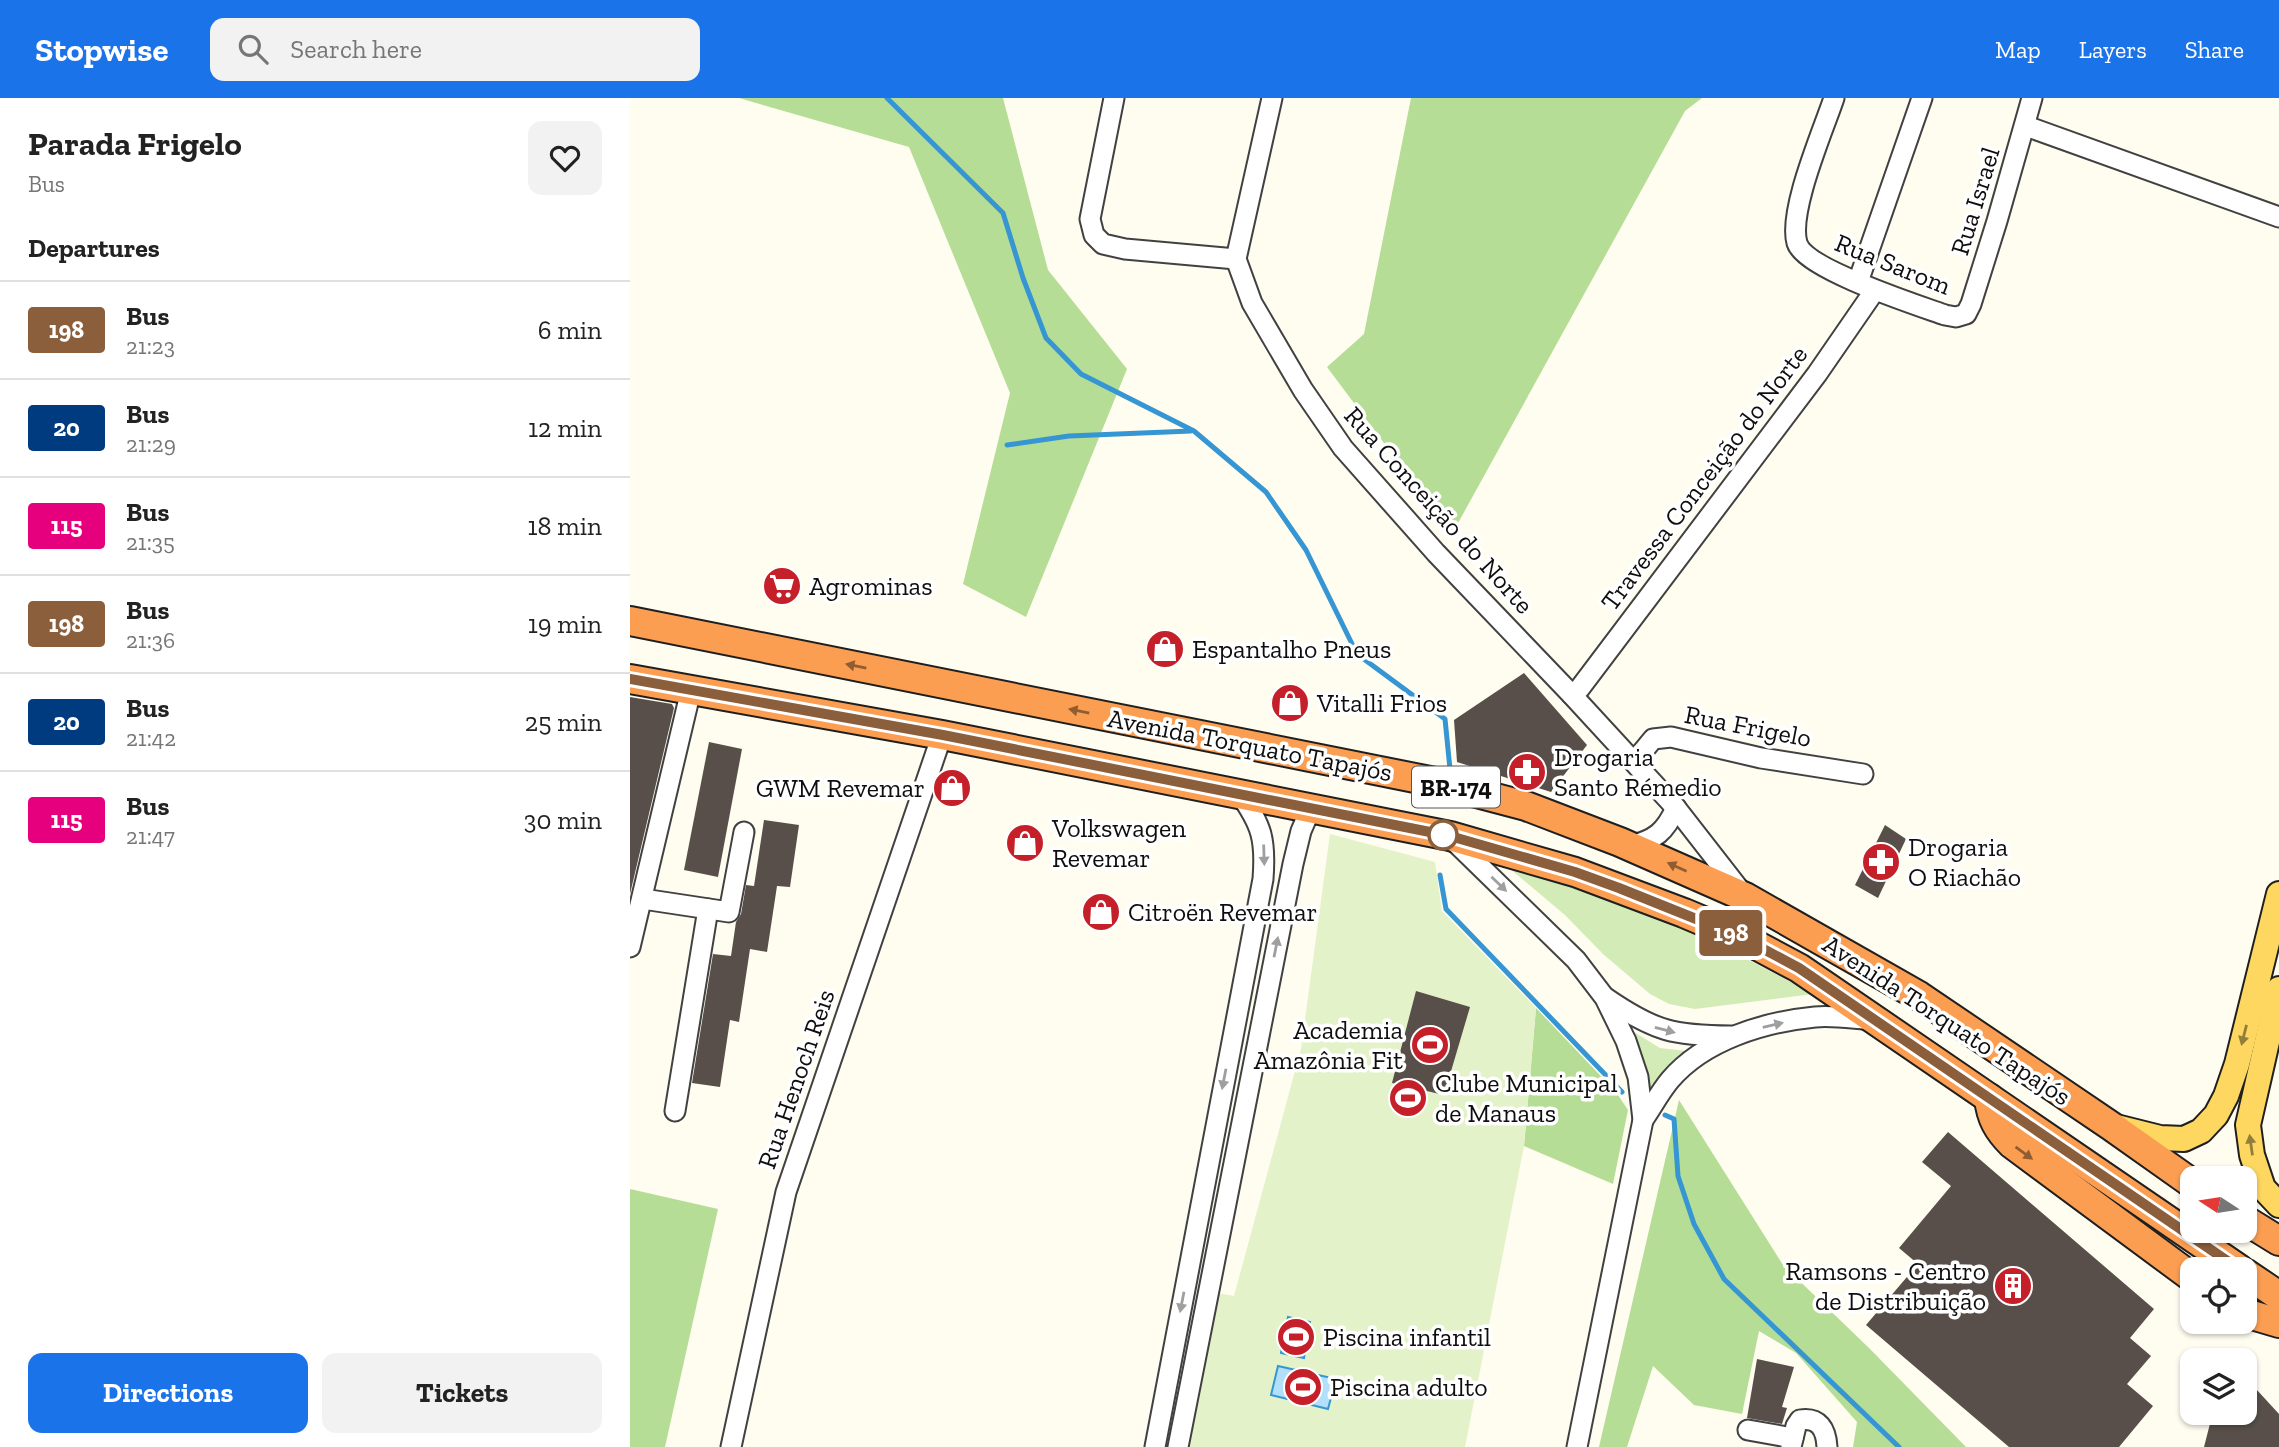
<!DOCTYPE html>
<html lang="en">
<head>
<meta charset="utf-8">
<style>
	:root { --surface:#fff; --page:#f2f2f2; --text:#222; --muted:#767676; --line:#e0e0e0; --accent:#1a73e8 }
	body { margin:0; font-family:"Zilla Slab",serif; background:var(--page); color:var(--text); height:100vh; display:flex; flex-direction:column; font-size:26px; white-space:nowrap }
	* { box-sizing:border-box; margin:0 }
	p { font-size:23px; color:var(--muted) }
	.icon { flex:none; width:38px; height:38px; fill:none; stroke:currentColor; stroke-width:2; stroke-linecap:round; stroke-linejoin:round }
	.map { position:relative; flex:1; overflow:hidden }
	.panel { display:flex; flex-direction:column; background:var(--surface); width:630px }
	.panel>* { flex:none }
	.badge { padding:0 14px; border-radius:5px; font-size:24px; line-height:46px }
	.needle { width:46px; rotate:282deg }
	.buttons { position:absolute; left:1550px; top:1068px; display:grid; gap:14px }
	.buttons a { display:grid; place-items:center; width:77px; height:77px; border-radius:14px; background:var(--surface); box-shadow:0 2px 5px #0004; font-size:35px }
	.map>.badge { position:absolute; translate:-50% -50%; box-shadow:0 0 0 4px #fff }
	h2 { padding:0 28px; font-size:26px; line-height:63px }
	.round { display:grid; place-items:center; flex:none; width:74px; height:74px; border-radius:14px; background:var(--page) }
	.headline { display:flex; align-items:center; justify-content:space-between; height:119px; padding:0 28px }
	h1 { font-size:33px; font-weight:700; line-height:52px }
	.action { display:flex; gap:14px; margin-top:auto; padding:14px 28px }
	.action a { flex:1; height:80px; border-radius:14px; background:var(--accent); color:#fff; font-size:28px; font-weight:700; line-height:80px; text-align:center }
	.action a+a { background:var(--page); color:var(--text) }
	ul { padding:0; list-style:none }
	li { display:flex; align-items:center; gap:21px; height:98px; padding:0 28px; border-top:2px solid var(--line) }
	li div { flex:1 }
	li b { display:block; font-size:26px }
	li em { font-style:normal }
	li .badge { min-width:77px; font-weight:700; text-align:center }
	header { display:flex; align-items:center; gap:42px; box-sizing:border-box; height:98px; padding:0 35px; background:var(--accent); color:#fff }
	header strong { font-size:33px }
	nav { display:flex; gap:38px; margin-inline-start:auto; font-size:24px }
	.search { width:490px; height:63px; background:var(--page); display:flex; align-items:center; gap:18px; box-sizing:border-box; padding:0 24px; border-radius:14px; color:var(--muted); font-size:26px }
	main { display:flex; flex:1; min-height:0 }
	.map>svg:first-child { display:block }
	.green { fill:#d3ecb7 }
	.forest { fill:#b6dd96 }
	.pitch { fill:#e4f2c9 }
	.water { fill:#b2dff9; stroke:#3596d3; stroke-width:2 }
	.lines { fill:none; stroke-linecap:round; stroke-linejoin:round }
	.stream { stroke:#3596d3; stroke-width:5 }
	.building { fill:#584f4a }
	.minor-casing { stroke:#414141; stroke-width:23 }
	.major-casing { stroke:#1f1f1f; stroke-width:28 }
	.highway-casing { stroke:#1f1f1f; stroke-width:32 }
	.minor { stroke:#fff; stroke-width:19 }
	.major { stroke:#fed760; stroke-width:24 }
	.highway { stroke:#fb9e52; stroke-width:28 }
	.oneway { fill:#905d33 }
	.oneway2 { fill:#9f9f9f }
	.oneway3 { fill:#927d3b }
	.line-casing { stroke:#fff; stroke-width:16 }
	.line { stroke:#8b5e3c; stroke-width:10 }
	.stop-dot { fill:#fff; stroke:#8b5e3c; stroke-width:3.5 }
	.labels { text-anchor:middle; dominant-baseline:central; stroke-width:7; stroke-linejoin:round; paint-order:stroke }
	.shield { fill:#fff; stroke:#565656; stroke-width:2 }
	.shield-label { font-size:24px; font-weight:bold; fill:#0e0e0e }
	.street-label { font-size:26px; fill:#0e0e0e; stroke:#fff }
	.poi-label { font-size:26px; fill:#0e0e0e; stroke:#fff; text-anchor:start }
</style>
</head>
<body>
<header>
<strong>Stopwise</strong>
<div class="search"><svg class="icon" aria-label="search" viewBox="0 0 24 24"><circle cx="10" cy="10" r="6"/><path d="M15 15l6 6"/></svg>Search here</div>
<nav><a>Map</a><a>Layers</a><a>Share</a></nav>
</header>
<main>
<section class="panel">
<div class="headline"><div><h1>Parada Frigelo</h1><p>Bus</p></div><a class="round"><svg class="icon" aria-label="heart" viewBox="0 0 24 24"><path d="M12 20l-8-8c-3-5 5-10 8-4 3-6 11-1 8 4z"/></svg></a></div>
<h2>Departures</h2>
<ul>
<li><span class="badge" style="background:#8b5e3c;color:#fff">198</span><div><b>Bus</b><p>21:23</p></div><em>6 min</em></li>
<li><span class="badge" style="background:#003b80;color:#fff">20</span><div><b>Bus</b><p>21:29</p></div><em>12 min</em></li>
<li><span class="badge" style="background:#e6007e;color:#fff">115</span><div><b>Bus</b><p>21:35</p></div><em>18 min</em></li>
<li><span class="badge" style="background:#8b5e3c;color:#fff">198</span><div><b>Bus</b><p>21:36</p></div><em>19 min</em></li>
<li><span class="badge" style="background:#003b80;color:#fff">20</span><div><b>Bus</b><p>21:42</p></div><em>25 min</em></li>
<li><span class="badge" style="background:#e6007e;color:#fff">115</span><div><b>Bus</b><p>21:47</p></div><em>30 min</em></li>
</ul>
<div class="action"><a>Directions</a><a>Tickets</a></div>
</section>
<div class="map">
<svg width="1649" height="1349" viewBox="0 0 1649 1349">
	<rect width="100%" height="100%" fill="#fffcf0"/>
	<g class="green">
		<path d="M873,765C899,772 925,779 950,788C1030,817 1108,855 1183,896L1065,911L1039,906L1020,896L973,856L935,817Z"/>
		<path d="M1004,934L1030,950L1056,953L1019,999L1014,966Z"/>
	</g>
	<g class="forest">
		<path d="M109,0H373L418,172L497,271L396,519L333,486L380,295L279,49Z"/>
		<path d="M781,0H1072L1055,13L822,436L697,269L734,236Z"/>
		<path d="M906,910L986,994L998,1012L983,1086L894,1048Z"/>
		<path d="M1049,1002L1153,1167L1240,1251L1336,1349H1223L1227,1324L1166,1255L1129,1233L1112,1316L1064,1307L1023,1268L997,1349H969Z"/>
		<path d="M0,1091L88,1111L35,1349H0Z"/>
	</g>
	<path class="pitch" d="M700,736L805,764L812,813L906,910L894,1048L835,1349H559L587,1195L604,1198L671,951Z"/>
	<g class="water">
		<path d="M658,1219L680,1224L674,1260L651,1255Z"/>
		<path d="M648,1268L706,1281L698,1311L641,1297Z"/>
	</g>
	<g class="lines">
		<g class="stream">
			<path d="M257,0L373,115L393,180L416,240L451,276L564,333L636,394L676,452L727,556L815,621L820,671"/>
			<path d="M377,347L439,338L561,333"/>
			<path d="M810,777L816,811L992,994"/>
			<path d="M1035,1017L1044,1021L1048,1078L1064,1126L1094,1181L1269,1349"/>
		</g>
	</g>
	<g class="building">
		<path d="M894,575L957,647L921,694L827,664L824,622Z"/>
		<path d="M0,599L42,606L44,610L0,796Z"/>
		<path d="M79,644L112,651L88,779L54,772Z"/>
		<path d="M134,722L169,727L160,789L147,788L137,854L120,851L109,924L100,922L90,989L62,985L83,856L101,858L106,824L111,816L116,787L124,788Z"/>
		<path d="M1255,727L1276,741L1248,800L1225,787Z"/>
		<path d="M786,893L840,909L814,997L762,985Z"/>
		<path d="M1318,1034L1524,1211L1500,1240L1521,1258L1497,1286L1523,1308L1489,1349H1379L1236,1227L1288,1166L1269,1150L1321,1088L1292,1064Z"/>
		<path d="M1127,1261L1164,1269L1152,1309L1157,1310L1152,1326L1117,1320Z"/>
		<path d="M1615,1279L1649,1316V1349H1574L1583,1314H1615Z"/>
	</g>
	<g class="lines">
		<defs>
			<g id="minor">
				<path d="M484,0L460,121L464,137L473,146L495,151L606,161"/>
				<path d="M642,0L606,161L622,205L673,292L713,350L806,455L942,597L1046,710L1113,796"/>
				<path d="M1204,0C1193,33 1158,113 1167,145C1175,171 1287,207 1315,217L1326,219L1336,216L1341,206L1367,123L1402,0"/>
				<path d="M1396,28L1649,119"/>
				<path d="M1228,184L1292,0"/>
				<path d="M942,597L950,590L1187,276L1245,192"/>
				<path d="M1004,664L1023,641L1041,639L1131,660L1233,676"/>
				<path d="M823,742L946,862L975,900L996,943L1008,979L1013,1022L947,1349"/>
				<path d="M1000,748C1025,742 1035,734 1046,710"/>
				<path d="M13,801L99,814L114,734"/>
				<path d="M0,849L61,592"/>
				<path d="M976,900C1024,933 1044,938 1101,938"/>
				<path d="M45,1013L78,811"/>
				<path d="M1013,1022C1022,1009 1030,994 1040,982C1074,942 1134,924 1185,919C1204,917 1225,921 1244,922"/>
				<path d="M1118,1332L1163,1340"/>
				<path d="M101,1349L156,1094L312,637"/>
				<path d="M525,1349L633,781C636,742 632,727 609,695"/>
				<path d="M548,1349L663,766L671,733L681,710"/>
				<path d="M1161,1349L1166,1328L1170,1322C1189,1319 1196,1331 1197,1349"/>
			</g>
			<g id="major">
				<path d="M1649,891L1618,1027L1622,1057L1633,1090L1649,1107"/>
				<path d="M1486,1029L1530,1040L1554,1041L1571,1033L1586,1017L1596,998L1607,966L1649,796"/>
			</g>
			<g id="highway">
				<path d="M0,523L805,684L896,708L990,744L1115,799L1289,898L1481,1028L1563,1086"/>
				<path d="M0,581L312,637L820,738L945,774L1054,815L1111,839L1169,870L1609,1171"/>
				<path d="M1359,1000C1361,1020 1368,1032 1382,1046L1563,1180"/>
				<path d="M1615,1122L1649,1143"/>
				<path d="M1615,1175L1649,1198"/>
				<path d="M1615,1215L1649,1225"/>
			</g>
		</defs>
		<use href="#minor" class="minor-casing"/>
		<use href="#major" class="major-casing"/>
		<use href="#highway" class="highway-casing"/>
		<use href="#minor" class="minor"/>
		<use href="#major" class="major"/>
		<use href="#highway" class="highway"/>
	</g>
	<defs><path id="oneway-solid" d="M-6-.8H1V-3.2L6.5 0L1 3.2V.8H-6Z" transform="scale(1.75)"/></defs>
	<g class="oneway">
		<use href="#oneway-solid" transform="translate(226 568) rotate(-169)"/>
		<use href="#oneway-solid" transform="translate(449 613) rotate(-169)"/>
		<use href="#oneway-solid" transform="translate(1047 769) rotate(-156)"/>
		<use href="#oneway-solid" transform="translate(1394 1055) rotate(36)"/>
	</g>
	<g class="oneway2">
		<use href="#oneway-solid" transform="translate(634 757) rotate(88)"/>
		<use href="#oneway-solid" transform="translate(869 786) rotate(44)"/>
		<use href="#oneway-solid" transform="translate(646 849) rotate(-79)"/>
		<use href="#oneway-solid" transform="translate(1143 927) rotate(-13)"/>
		<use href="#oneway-solid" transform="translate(1035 932) rotate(15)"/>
		<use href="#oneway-solid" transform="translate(594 981) rotate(101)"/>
		<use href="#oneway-solid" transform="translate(552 1204) rotate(101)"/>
	</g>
	<g class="oneway3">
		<use href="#oneway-solid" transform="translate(1614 937) rotate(104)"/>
		<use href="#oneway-solid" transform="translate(1621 1047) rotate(-98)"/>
	</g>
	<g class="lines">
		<defs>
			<path id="line" d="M0,581L313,637L820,738L945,774L989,790L1111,839L1169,870L1609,1171"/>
		</defs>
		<use href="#line" class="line-casing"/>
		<use href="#line" class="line"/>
	</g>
	<defs>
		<symbol id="supermarket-disc" viewBox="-11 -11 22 22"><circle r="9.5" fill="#c51f29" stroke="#fff"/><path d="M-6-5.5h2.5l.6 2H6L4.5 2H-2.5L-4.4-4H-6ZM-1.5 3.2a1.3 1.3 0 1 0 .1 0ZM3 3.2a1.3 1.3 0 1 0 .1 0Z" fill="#fff"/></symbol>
		<symbol id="shop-disc" viewBox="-11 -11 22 22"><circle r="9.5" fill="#c51f29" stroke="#fff"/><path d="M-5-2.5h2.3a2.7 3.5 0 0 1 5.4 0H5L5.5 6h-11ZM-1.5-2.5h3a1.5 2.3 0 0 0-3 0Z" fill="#fff"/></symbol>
		<symbol id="pharmacy-disc" viewBox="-11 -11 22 22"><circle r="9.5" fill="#c51f29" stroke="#fff"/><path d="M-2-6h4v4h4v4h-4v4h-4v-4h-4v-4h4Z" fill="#fff"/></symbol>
		<symbol id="stadium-disc" viewBox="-11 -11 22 22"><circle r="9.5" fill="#c51f29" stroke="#fff"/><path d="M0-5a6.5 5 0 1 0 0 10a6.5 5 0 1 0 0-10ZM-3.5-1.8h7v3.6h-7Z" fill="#fff"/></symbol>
		<symbol id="building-disc" viewBox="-11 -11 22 22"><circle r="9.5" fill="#c51f29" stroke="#fff"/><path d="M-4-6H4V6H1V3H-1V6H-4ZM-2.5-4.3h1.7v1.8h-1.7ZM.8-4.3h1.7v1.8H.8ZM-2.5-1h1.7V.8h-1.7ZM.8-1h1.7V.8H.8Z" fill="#fff"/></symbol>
	</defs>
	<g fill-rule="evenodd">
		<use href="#supermarket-disc" x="130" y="466" width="44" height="44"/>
		<use href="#shop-disc" x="513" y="529" width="44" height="44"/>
		<use href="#shop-disc" x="638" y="583" width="44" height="44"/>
		<use href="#pharmacy-disc" x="875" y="652" width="44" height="44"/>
		<use href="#shop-disc" x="300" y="668" width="44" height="44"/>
		<use href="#shop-disc" x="373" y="723" width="44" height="44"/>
		<use href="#pharmacy-disc" x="1229" y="742" width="44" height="44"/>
		<use href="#shop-disc" x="449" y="792" width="44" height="44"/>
		<use href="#stadium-disc" x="778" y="925" width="44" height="44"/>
		<use href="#stadium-disc" x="756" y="978" width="44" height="44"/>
		<use href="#building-disc" x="1361" y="1166" width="44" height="44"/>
		<use href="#stadium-disc" x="644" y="1217" width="44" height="44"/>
		<use href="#stadium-disc" x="651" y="1267" width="44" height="44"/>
	</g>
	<circle class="stop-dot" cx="813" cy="737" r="14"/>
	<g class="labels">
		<rect class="shield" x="782" y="668.5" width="88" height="41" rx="5"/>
		<g class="shield-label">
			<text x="826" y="689">BR-174</text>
		</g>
		<g class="street-label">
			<text transform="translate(1345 103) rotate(-73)">Rua Israel</text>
			<text transform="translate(1263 166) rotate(22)">Rua Sarom</text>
			<text transform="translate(1074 380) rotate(-53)">Travessa Conceição do Norte</text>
			<text transform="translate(809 412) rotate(48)">Rua Conceição do Norte</text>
			<text transform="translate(1118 628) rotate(11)">Rua Frigelo</text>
			<text transform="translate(620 647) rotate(11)">Avenida Torquato Tapajós</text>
			<text transform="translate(1317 922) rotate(33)">Avenida Torquato Tapajós</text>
			<text transform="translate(166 981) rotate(-71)">Rua Henoch Reis</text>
		</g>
		<g class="poi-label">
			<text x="179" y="488">Agrominas</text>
			<text x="562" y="551">Espantalho Pneus</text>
			<text x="687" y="605">Vitalli Frios</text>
			<text x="924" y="659">Drogaria<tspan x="924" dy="30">Santo Rémedio</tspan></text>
			<text x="295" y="690" text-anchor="end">GWM Revemar</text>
			<text x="422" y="730">Volkswagen<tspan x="422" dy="30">Revemar</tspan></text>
			<text x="1278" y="749">Drogaria<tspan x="1278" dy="30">O Riachão</tspan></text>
			<text x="498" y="814">Citroën Revemar</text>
			<text x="773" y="932" text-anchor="end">Academia<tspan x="773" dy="30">Amazônia Fit</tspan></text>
			<text x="805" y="985">Clube Municipal<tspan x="805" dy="30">de Manaus</tspan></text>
			<text x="1356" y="1173" text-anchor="end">Ramsons - Centro<tspan x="1356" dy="30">de Distribuição</tspan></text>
			<text x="693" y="1239">Piscina infantil</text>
			<text x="700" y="1289">Piscina adulto</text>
		</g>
	</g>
</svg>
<div class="buttons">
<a><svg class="needle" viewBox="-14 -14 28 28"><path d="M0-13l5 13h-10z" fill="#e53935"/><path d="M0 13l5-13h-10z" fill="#767676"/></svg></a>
<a><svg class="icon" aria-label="locate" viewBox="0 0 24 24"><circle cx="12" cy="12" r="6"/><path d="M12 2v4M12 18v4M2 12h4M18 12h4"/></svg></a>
<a><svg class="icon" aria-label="layers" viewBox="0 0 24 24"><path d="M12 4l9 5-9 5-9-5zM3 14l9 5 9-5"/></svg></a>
</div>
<b class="badge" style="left:1101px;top:835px;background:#8b5e3c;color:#fff">198</b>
</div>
</main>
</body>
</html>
